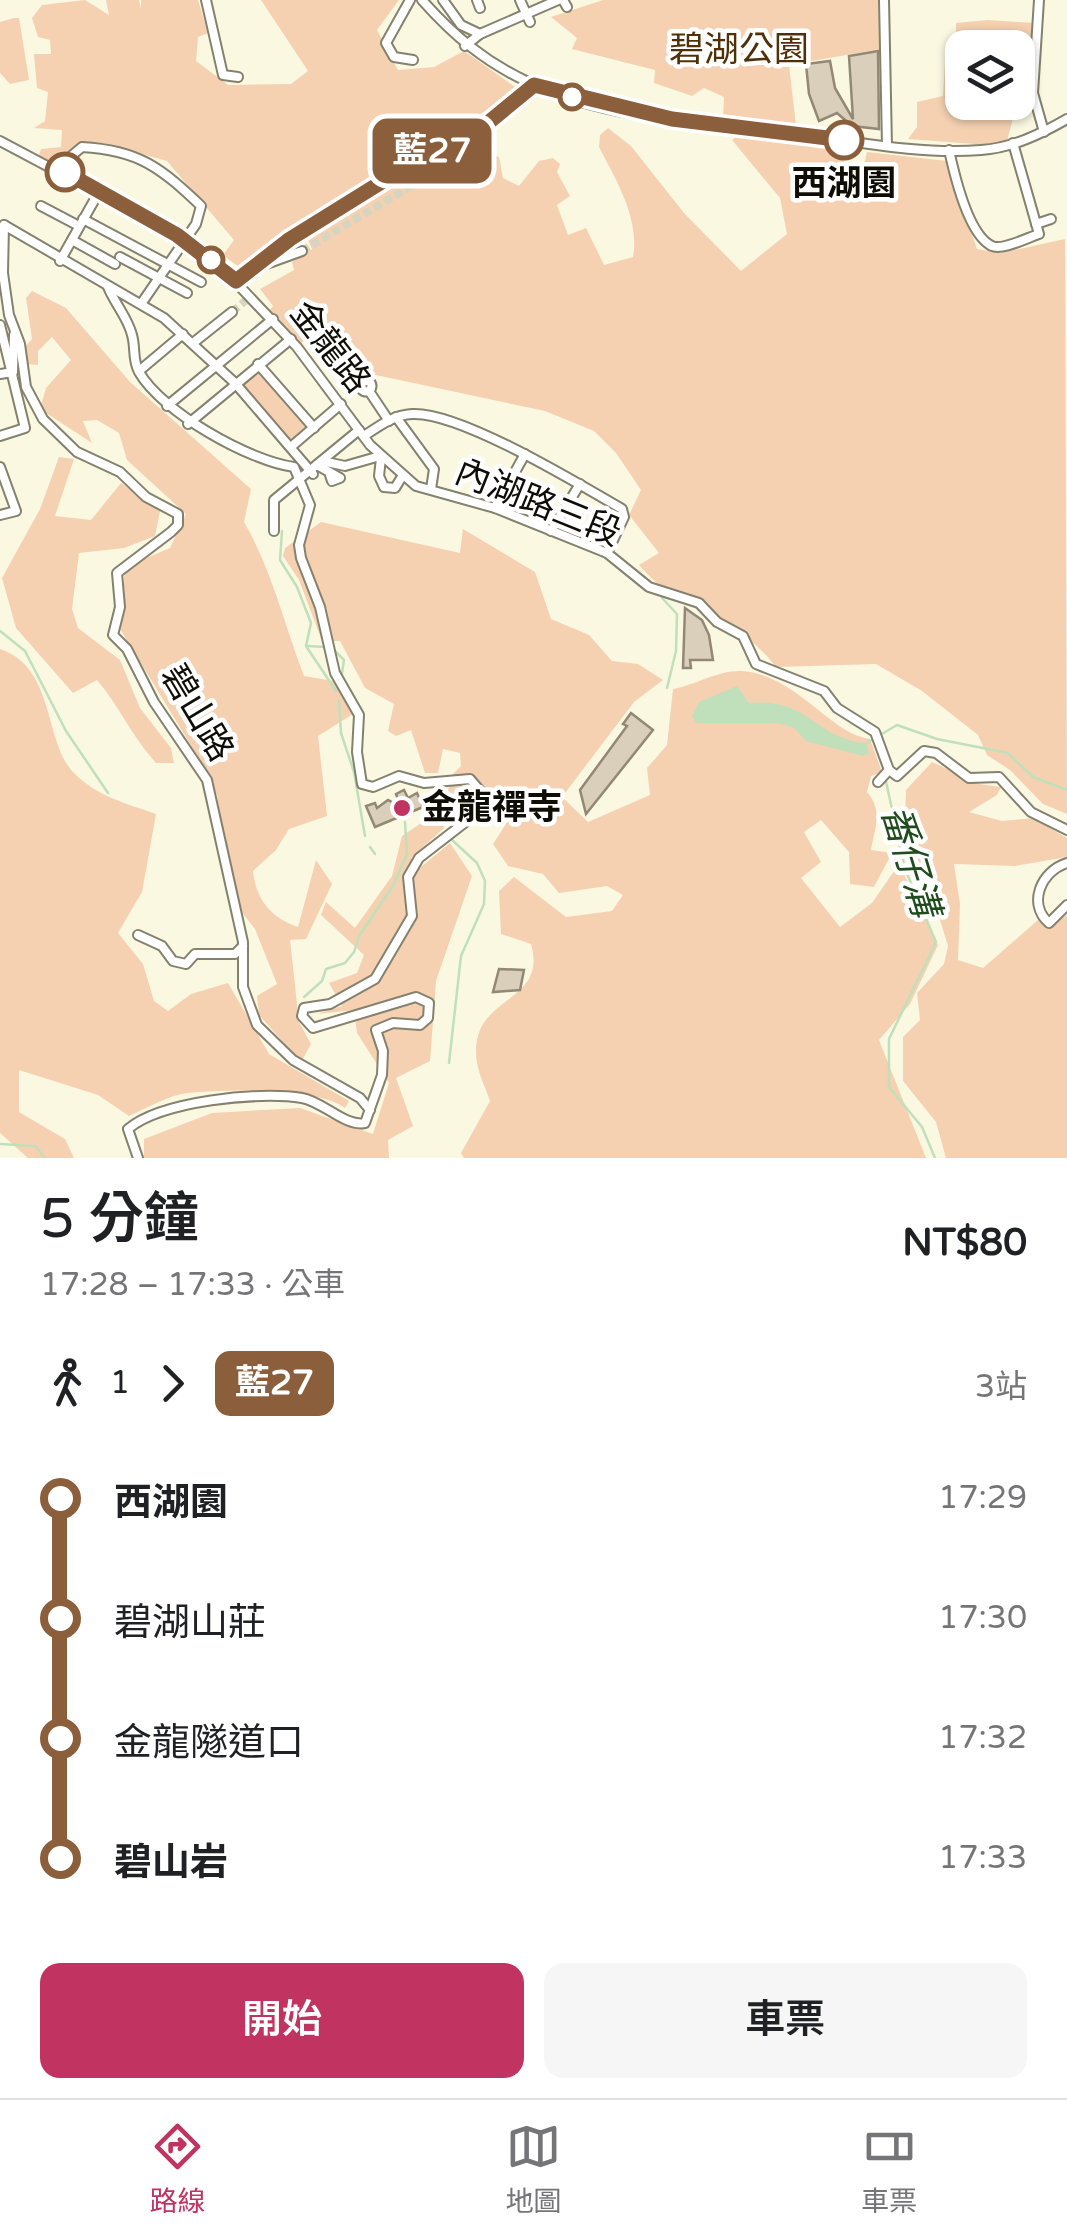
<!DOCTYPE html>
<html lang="zh-TW">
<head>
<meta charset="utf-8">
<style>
	:root { --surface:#fff; --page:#f6f6f6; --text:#202124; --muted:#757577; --line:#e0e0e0; --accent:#c13361 }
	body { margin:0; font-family:"Varela Round","Noto Sans TC",sans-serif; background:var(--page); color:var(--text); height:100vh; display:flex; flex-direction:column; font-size:38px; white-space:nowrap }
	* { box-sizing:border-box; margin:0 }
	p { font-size:32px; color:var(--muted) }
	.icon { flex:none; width:55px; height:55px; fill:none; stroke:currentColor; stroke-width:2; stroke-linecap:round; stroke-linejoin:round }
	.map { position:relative; height:1158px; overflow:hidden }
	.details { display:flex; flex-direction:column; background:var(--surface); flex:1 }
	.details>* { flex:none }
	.badge { padding:0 20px; border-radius:15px; font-size:35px; line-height:65px }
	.tools { position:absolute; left:945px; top:30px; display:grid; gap:20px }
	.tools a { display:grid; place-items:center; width:90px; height:90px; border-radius:20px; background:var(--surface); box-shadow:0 2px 8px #0004; font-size:50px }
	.map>.badge { position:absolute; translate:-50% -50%; box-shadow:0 0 0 5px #fff }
	.legs { display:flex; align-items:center; gap:15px; height:110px; padding:0 40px; font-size:32px }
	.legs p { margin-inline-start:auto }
	.headline { display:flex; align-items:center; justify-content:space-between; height:170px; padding:0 40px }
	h1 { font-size:55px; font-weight:600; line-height:75px }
	.action { display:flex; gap:20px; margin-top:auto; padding:20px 40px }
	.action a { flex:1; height:115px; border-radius:20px; background:var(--accent); color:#fff; font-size:40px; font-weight:600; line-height:115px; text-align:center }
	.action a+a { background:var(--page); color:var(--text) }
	ul { padding:0 40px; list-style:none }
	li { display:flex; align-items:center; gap:35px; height:120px; font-size:38px }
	li i { display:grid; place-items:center; width:15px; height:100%; margin:0 12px; background:currentColor }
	li i::after { content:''; width:25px; height:25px; margin:-12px; border:8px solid; border-radius:50%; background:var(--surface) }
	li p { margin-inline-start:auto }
	li:first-child i { background:linear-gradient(#0000 50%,currentColor 0) }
	li:last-child i { background:linear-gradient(currentColor 50%,#0000 0) }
	.menu { display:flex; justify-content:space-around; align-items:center; height:140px; border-top:2px solid var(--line); background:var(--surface); font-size:28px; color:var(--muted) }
	.menu a { display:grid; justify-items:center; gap:5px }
	.menu .on { color:var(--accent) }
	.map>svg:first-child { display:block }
	.green { fill:#f5d1b1; fill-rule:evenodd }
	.water { fill:#bfe0bb }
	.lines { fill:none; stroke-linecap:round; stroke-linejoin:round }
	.stream { stroke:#bfe0bb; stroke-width:2.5 }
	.building { fill:#dacfbb; stroke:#928875; stroke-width:2.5 }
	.minor-tunnel { stroke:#d7d5c0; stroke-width:8; stroke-dasharray:8 4; stroke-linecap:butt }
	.minor-casing { stroke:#84826e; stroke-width:12 }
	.minor { stroke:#fff; stroke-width:8 }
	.line-1-casing { stroke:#fff; stroke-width:22 }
	.line-1 { stroke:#8b5e3c; stroke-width:15 }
	.stop-1-dot { fill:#fff; stroke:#8b5e3c; stroke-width:5 }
	.poi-dot { fill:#c13361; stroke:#fff; stroke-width:4 }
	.labels { text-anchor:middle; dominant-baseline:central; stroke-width:9; stroke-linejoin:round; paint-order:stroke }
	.park-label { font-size:35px; fill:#523007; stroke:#fff }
	.stop-label { font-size:35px; font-weight:bold; fill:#0e0d06; stroke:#fff }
	.street-label { font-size:35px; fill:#0e0d06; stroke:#fff }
	.poi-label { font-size:35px; font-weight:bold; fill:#0e0d06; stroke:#fff; text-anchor:start }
	.water-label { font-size:38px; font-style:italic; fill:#204c1d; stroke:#fff }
</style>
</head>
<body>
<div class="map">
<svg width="1067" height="1158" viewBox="0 0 1067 1158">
	<rect width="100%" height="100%" fill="#faf8e1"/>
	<g class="green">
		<path d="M85,0L109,15L106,0H139L141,9V0H198L208,33L198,37L196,61L228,85L291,84L308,71L261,0H399L377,30L398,70L434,67L464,51L518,89L424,152L422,159L427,167L442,172L472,146L499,157L503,178L519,186L539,161L553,158L560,164L557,172L570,196L557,205L568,235L586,228L604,265L633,257C640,219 616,180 599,147L600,135L608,128L631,146L684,213L741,271L787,234L780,198L732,140L736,137L840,149L846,167L863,169L867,152L947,161L977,249L1001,253L1065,239L1067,814L1043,804L1010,770L987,755L978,735L922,691L876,664L776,667C753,637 735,632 709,607C679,606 658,586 639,565L659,553L629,515L641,490L616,453L594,431L545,411L371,374L314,331L297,347L267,313L273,306L260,289L294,270L292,262L312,249L306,236L295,231L288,234L250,265L239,267L223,255L234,240L167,161L103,143L80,146L57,168L38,158L41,149L61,147L62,130L34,128L45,121L48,92L37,88L34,54H51L50,40L38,37L32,18L42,5Z"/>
		<path d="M603,0H880L881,49L789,65L796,126L723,118L724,97L704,88L692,96L654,83L655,70L572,49L577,38L551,17Z"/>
		<path d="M14,18H19L29,80L10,84L0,73V22Z"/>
		<path d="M988,20L1035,23L1029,98L1016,107L1007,141L988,145L908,139L917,127V102L943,96L946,48L956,47V23ZM962,48H1018V102H962Z"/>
		<path d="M32,291L66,308L130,382L251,489L244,522C272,570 284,624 304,676L339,682L353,714L318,736L327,816L289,829L276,850L253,871C256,899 270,917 298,927L316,860L332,884L306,939L290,940L299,1022L311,1044L301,1062L259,1015L257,996L277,984L255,929L233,901L217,795L206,770L120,629L125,567L170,548L186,514L127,460L119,433L97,420L83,421L92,443L40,409L46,388L71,360L52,337L38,351V365L27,364L24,348L32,339L26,298Z"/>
		<path d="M258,364L314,428L292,446L235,383Z"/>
		<path d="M59,457L74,459L55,516L91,520L121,483L160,511L155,536L124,548L79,553L72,609L78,628L120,660L140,708L171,748L174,763H156C132,737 120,707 97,680L73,693L16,628L2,578L40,509Z"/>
		<path d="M321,522L460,553L463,529L535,572L551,619L589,635L612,661L638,664L663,680L634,702L562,797L588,822L650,795L647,768L667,745L673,689C695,685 719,670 741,671C796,674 831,735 870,739L882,772L871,776L867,792C883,810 875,828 871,850L892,853L874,887L850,884L849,852L821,820L804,832L821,862L801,878L840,927L872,903L899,864L938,945L910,1004L879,1040L926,1158H464L461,1153L490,1101C486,1089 479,1075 477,1063C466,993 549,1007 531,944L501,934L499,891L514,877L566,917L612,911L623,895L607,886L559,893L543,874L508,866L493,844L513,813L507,805C479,818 471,823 447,799L450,777L461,766L460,753L443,749L438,773H425L411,730L396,736L388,731L394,704L365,688L340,641H322L299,580L283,556L285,548Z"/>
		<path d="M0,649C55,667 44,741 73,772C96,796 125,803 156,814L142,892L118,933L143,964L154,1001L168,1011L191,994L228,983L269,1054L349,1101L345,1108C317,1087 224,1089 188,1093C169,1095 147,1108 129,1116L98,1095L19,1070V1112L65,1139L74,1158H28L0,1133Z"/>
		<path d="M932,762L979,784L1001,787L997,795L969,812L1002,821L1033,818L1067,838V857L1015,866L954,864L960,904L958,960L983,968L1038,920L1048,926L1067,915V1158H946L936,1122L903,1081V1037L920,1020L917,993L944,964L948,946L937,910L904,850L906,790Z"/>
		<path d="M439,811L444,828L411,858L416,871L450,843L472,876L436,981L430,1061L396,1078L413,1126L388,1140L389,1158H144V1139L212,1113L300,1108L373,1134L389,1083L357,1033L354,1010L317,1014L342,1006L329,983L357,973L364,955L321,915L326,902L355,928L392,876L402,836Z"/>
	</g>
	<path class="water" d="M737,686L749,703C809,697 815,739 866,743L869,753L863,756L806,741L793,727L776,723H696L692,716L699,702Z"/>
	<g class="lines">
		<g class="stream">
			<path d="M282,531L280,560L297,587L311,623L306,646L336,691"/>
			<path d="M662,598L677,614L676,651L667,688"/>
			<path d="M0,631L25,651L66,731L108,793"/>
			<path d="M308,646L325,647"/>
			<path d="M332,648L344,660L341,680"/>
			<path d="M339,701L341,733L354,772L365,836"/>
			<path d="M865,744L897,725L937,739L1008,753L1033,777L1067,790"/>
			<path d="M885,777L905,869L936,942L889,1039V1087L922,1127L935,1158"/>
			<path d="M370,847L375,854"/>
			<path d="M304,997L322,981L326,969L345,963L354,952L359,936L393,886L407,854L405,822"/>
			<path d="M449,1063L461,956L484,904L485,881L477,863L451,839"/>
			<path d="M0,1144L35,1146L45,1158"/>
		</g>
	</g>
	<g class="building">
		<path d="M878,51L879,129L852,126L837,113L819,121L809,94L806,64L830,61L835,88L853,119L849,56Z"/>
		<path d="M685,608L702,620L709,635L713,660H690L691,668H683Z"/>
		<path d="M631,713L653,730L586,814L580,790L627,726L623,724Z"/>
		<path d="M404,790L408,798L417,793L423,807L375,827L366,806L375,803L377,808L388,800L401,807L396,794Z"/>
		<path d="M499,969L524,970L520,990L493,992Z"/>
	</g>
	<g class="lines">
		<g class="minor-tunnel">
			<path d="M294,237L430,152"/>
			<path d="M302,251L443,167"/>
			<path d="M232,312L251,296"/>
		</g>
		<defs>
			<g id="minor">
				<path d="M206,0L223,75L238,77"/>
				<path d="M410,0L386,43L394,57L413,60"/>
				<path d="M422,0C454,36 485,62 530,83C609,120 706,123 791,133C853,141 919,155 981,150C1012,148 1041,134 1067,119"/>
				<path d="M443,0L461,25L480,34"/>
				<path d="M477,0L480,8"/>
				<path d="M520,0L530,22"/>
				<path d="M563,0L567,7"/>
				<path d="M884,0L887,146"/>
				<path d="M1039,0L1033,93L1044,132"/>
				<path d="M465,46L480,34L558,0"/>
				<path d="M0,141L177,235L227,273L297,347L370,445L416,486L495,508L607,553L649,587L699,603L717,622L743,636L756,664L824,691L837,708L875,732L889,770L897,776L924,751L936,753L969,778L999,777L1031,812L1067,830"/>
				<path d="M949,150C954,173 968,235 992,246C1002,251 1029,237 1039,234L1013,143"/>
				<path d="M430,152L468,138"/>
				<path d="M443,167L534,85"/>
				<path d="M57,168L82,147C139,150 161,168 201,206L196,224L141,304"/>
				<path d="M41,206L79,226"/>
				<path d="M83,219L201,282"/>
				<path d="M1036,224L1051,219"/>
				<path d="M4,225L3,273L9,315L20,344L26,387L43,419L77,452L120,472L146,497L178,514V525L171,532L117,573L120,607L113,635L127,649L154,702L207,780L243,942V987L257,1025L293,1060L360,1098L370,1110"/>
				<path d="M4,225L164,318L235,383L313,474"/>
				<path d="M72,240L115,264"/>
				<path d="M120,257L187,293"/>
				<path d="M60,261L100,190"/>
				<path d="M258,267L302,251"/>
				<path d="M236,281L294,237"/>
				<path d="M108,287C115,304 128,318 132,335C136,349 132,359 139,372C162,412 249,461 294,467L310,505L299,545L301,558L320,607L335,673L359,715L357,752L362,784L373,787L399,776L424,783L470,779L482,793L468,820L419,858L408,877L412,916L375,979L330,1004L304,1008L302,1016L313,1028L416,997L429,1003L428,1018L420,1025L393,1023L376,1030L383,1051L382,1075L365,1123C345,1127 324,1102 302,1098C259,1091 161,1101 128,1129L138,1158"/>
				<path d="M0,325L25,428L0,436"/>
				<path d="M193,343L232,312"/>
				<path d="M258,364L314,428"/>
				<path d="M354,364L366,381"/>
				<path d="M139,371L183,334"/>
				<path d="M0,374L13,372L14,335"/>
				<circle cx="366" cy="386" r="5.5"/>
				<path d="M369,391L389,421"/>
				<path d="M167,406L273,319"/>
				<path d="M396,417L434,469L431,489"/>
				<path d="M188,424L291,339"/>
				<path d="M364,436C379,426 393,415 412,414C459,411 579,484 622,509L624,517L607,553"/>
				<path d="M292,446L341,404"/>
				<path d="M381,458L379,476L384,487L395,488L403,475"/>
				<path d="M322,461L345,466L380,456"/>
				<path d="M317,465L340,478L332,481L330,475"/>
				<path d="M0,467L16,511L0,515"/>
				<path d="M495,508L525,454"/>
				<path d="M274,531V500L359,430"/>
				<path d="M551,531L580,484"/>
				<path d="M878,782L889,770"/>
				<path d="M1067,863C1041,871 1027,904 1049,923L1067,905"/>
				<path d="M138,935L162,946L173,961L186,964L195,954H235L243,946"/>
			</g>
		</defs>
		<use href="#minor" class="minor-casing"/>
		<use href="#minor" class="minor"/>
	</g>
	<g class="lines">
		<defs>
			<path id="line-1" d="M65,172L177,235L236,281L290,239L430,152L472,136L534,85L672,119L844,140"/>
		</defs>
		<use href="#line-1" class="line-1-casing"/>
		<use href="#line-1" class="line-1"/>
	</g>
	<g class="stop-1-dot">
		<circle cx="572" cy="97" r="12"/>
		<circle cx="844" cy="140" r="18"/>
		<circle cx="65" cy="172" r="18"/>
		<circle cx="211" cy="260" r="12"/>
	</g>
	<circle class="poi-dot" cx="402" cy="808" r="10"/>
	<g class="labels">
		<g class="park-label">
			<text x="739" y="50">碧湖公園</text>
		</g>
		<g class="stop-label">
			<text x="844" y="184">西湖園</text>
		</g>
		<g class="street-label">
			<text transform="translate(330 347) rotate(52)">金龍路</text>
			<text transform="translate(538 503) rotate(22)">內湖路三段</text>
			<text transform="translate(197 713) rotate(59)">碧山路</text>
		</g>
		<g class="poi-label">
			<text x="422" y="808">金龍禪寺</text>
		</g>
		<g class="water-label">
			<text transform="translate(910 861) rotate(73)">番仔溝</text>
		</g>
	</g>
</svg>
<div class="tools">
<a><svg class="icon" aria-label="layers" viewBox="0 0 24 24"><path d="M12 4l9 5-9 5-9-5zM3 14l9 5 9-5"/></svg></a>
</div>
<b class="badge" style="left:432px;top:151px;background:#8b5e3c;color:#fff">藍27</b>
</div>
<section class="details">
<div class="headline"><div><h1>5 分鐘</h1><p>17:28 – 17:33 · 公車</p></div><b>NT$80</b></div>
<div class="legs"><svg class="icon" aria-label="walk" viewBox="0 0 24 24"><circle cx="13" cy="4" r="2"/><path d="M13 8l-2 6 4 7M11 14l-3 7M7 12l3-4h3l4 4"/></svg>1<svg class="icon" aria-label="forward" viewBox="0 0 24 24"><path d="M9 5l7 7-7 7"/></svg><b class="badge" style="background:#8b5e3c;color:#fff">藍27</b><p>3站</p></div>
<ul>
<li><i style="color:#8b5e3c"></i><b>西湖園</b><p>17:29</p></li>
<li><i style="color:#8b5e3c"></i><span>碧湖山莊</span><p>17:30</p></li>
<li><i style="color:#8b5e3c"></i><span>金龍隧道口</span><p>17:32</p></li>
<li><i style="color:#8b5e3c"></i><b>碧山岩</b><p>17:33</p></li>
</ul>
<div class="action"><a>開始</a><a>車票</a></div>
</section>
<nav class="menu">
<a class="on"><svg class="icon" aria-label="directions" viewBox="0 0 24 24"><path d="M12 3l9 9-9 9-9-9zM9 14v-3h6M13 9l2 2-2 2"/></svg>路線</a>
<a><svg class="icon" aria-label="map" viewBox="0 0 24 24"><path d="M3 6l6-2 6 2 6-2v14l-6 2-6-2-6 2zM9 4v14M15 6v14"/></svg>地圖</a>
<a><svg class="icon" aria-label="tickets" viewBox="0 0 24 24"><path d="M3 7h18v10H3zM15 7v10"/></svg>車票</a>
</nav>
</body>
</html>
